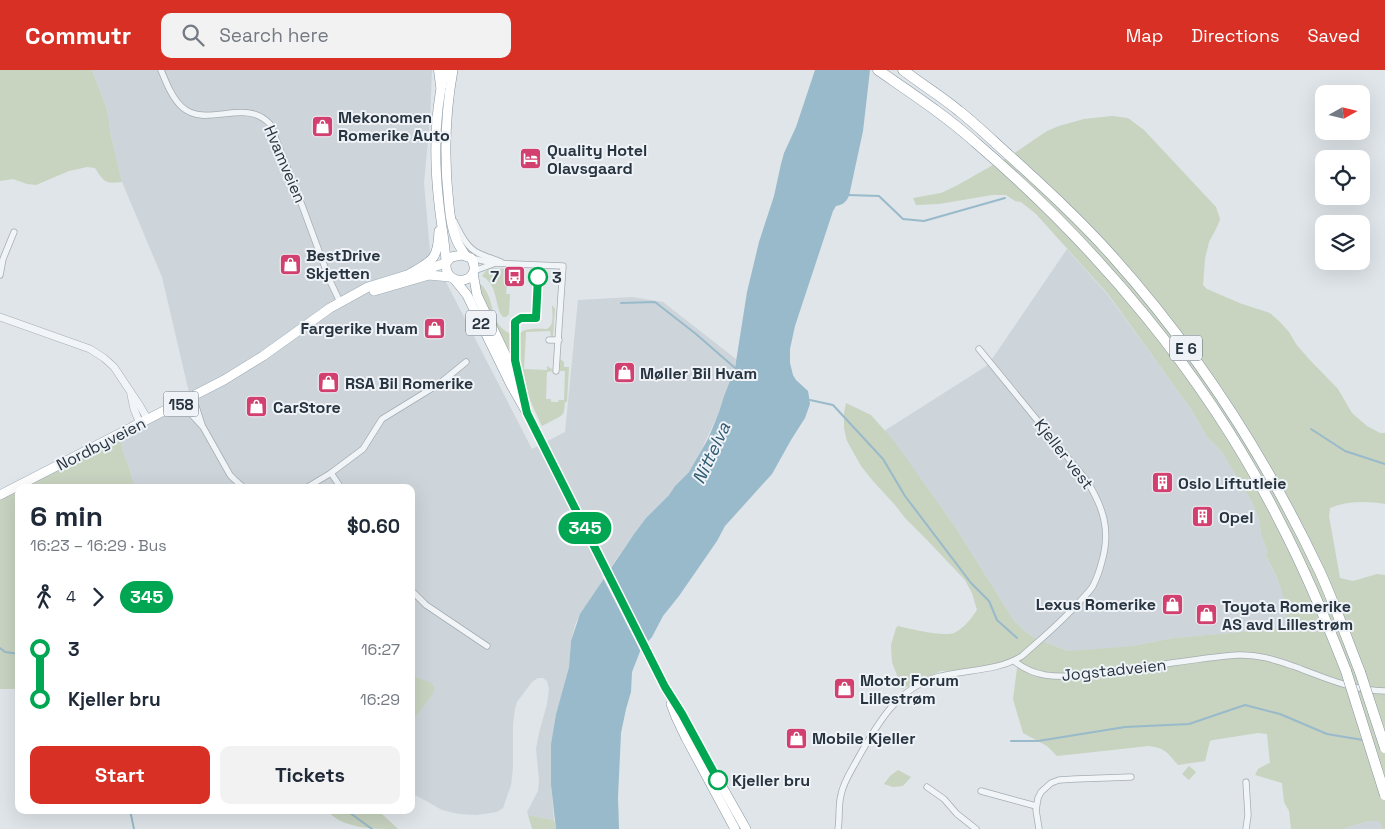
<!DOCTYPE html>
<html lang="en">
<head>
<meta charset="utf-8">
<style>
	:root { --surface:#fff; --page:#f2f2f3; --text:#1f2937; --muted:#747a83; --accent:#d93025 }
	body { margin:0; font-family:"Space Grotesk",sans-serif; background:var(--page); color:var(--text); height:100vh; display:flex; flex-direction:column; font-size:19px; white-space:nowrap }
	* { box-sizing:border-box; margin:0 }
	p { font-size:16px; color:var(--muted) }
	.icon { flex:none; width:28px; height:28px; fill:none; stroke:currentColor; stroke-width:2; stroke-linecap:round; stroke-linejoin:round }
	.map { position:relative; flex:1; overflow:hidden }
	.panel { position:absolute; left:15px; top:414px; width:400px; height:330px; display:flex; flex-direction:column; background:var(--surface); border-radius:10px; box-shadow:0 5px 20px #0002 }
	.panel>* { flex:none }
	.badge { padding:0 10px; border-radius:16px; font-size:18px; line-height:32px }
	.needle { width:32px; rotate:82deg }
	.controls { position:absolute; left:1315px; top:15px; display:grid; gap:10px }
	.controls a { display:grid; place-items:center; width:55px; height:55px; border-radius:10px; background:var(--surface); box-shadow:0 5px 20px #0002; font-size:25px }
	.map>.badge { position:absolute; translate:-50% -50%; box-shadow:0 0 0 2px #fff }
	.legs { display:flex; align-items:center; gap:8px; height:55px; padding:0 15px; font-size:16px }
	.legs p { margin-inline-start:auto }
	.summary { display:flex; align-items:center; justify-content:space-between; height:85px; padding:0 15px }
	h1 { font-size:28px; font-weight:800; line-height:38px }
	.button { display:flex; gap:10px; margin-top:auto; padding:10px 15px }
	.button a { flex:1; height:58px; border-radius:10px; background:var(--accent); color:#fff; font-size:20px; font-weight:800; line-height:58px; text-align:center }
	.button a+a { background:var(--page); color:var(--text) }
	ul { padding:0 15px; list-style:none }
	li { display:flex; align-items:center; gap:18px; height:50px; font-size:19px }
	li i { display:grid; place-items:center; width:8px; height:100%; margin:0 6px; background:currentColor }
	li i::after { content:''; width:12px; height:12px; margin:-6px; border:4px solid; border-radius:50%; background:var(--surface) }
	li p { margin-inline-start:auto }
	li:first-child i { background:linear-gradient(#0000 50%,currentColor 0) }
	li:last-child i { background:linear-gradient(currentColor 50%,#0000 0) }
	header { display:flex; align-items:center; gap:30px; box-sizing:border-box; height:70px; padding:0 25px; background:var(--accent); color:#fff }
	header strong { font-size:24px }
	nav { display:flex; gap:28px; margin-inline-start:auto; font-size:18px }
	.search { width:350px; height:45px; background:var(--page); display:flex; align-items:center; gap:12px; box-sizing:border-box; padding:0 18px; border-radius:10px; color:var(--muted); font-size:19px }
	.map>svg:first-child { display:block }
	.built { fill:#cdd5db }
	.green { fill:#c8d3c0 }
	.water { fill:#99baca }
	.pier { fill:#dfe5e9 }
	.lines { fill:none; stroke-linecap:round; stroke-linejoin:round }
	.stream { stroke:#99baca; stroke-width:2 }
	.minor-casing { stroke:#a4adb3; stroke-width:7 }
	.tertiary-casing { stroke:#a4adb3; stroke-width:8 }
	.primary-casing { stroke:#9eacb5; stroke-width:10 }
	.trunk-casing { stroke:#8695a0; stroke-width:10 }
	.motorway-casing { stroke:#8695a0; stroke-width:11 }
	.minor { stroke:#f2f5f7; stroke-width:5.5 }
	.tertiary { stroke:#f2f5f7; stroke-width:7 }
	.primary { stroke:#fff; stroke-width:9 }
	.trunk { stroke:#fff; stroke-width:9 }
	.motorway { stroke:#fff; stroke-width:10 }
	.motorway-bridge-casing { stroke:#8695a0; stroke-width:11; stroke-linecap:butt }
	.motorway-bridge { stroke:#fff; stroke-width:10 }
	.line-1-casing { stroke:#fff; stroke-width:11 }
	.line-1 { stroke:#00a651; stroke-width:8 }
	.stop-1-dot { fill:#fff; stroke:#00a651; stroke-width:2.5 }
	.labels { text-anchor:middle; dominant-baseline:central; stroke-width:4; stroke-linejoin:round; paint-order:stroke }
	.shield { fill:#eff3f7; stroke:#646e78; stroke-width:1 }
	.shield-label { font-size:15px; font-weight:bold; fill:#283541 }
	.poi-label { font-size:16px; font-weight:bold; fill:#283541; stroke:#eff3f7; text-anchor:start }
	.street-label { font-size:16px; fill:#283541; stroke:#eff3f7 }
	.stop-label { font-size:16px; font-weight:bold; fill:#283541; stroke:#eff3f7; text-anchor:start }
	.water-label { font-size:18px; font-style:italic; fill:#305c76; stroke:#eff3f7 }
</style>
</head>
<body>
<header>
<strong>Commutr</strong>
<div class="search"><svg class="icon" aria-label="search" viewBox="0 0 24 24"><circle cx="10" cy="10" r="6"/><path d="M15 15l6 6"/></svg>Search here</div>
<nav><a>Map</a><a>Directions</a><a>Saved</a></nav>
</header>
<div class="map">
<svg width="1385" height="759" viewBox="0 0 1385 759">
	<rect width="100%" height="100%" fill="#dfe5e9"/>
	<g class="built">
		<path d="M92,0H432L430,50L424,113L430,181L532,379L565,362L578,230L632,227L663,232L736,289L735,298L724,326L719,342L695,394L689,402L675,416L669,425L646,448L634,464L613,494L576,552L571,571L569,597L556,644L551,674V715L554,750L528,745L527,742L538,721L539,710L536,679L539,663L547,634L549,619L547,611L543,608H538L532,612L517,632L515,639L513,655V698L511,715L503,738L497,742L476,745L459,744L442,740L419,727L411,724V653L431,627L413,607H411V418L135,417L128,394L123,382L120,370L191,331L162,207L122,112L111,66L107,40Z"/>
		<path d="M1067,179L1108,225L1170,310L1193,342L1207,367L1222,382L1232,398L1252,432L1259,449L1261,464L1267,480L1266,486L1284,523L1287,541L1286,555L1275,559L1173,568L1132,576L1079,581H1069L1038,570L1026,562L1014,551L956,458L920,408L884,361L988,295Z"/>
		<path d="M1369,751H1379L1383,759H1342Z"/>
	</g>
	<g class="green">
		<path d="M0,0H92L107,40L111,66L122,112C105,114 104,112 95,98L87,97L69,101L36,115L27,114L13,109L0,111Z"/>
		<path d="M1112,46L1128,48L1144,60L1216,137L1220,149L1218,155L1209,172L1205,189L1203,215L1207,219L1242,234L1270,243L1280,252L1289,262L1296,274L1308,288L1338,319L1352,343L1367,356L1380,363H1385V434C1366,431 1347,431 1330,438L1329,446L1340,508L1353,511L1377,504L1385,505V759H1383L1379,751H1369L1342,759H1291L1289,741L1284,732L1282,713L1255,705L1258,699L1269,693L1270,694L1267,664L1258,663L1213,670L1210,671L1205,691L1178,695C1168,683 1165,678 1149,676L1057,686L1047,676L1023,663L1013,629L1018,591L965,600L941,601L902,619L892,592L891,575L896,558L898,556C910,559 944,567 954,563C964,558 971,549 977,540L972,523L965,510L927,470L905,448L895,435L873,411L861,396L847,371L844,358V343L846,333L871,345L894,371L956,458L1014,551L1026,562L1038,570L1069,581L1132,576L1173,568L1275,559L1286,555C1287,526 1279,511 1266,486L1267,480L1261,464L1259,449L1252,432L1222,382L1207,367L1193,342L1170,310L1108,224L1036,144L1021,132L1015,131L1006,125H992L939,134L916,135L913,128L941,123L956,116L993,95L1007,88L1047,61L1059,56L1084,49Z"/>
		<path d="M491,198L506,199L505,216H507L506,224H510L509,244L506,247H503L500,243C495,229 496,214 482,206L486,201Z"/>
		<path d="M479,213C497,226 487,256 512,264V280L513,296L480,222Z"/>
		<path d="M552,235L555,239L553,267H551L550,261L526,262L524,299L547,300V296L552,299L553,301L547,302L546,329H551V332H558L559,330H564L565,301H560V289L564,292V297H569L567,332H565L564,342L561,346L542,356C535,340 500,272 523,261C530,258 540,259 547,259C555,255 552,243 552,235Z"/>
		<path d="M120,370L123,382L128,394L135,417L20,418L74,391L105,379Z"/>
		<path d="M19,418V619H0V428Z"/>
		<path d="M412,606L430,612L435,618L431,627L411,653V607Z"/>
		<path d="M1189,696L1196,702L1189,710L1182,704Z"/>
		<path d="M898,700L911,707L903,716L893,717L884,714L890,706Z"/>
		<path d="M327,740H373L383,745L398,759C374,759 341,759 327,740Z"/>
		<path d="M528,745L554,750L556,759H532Z"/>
	</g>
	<path class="water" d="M815,0H870L863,61L849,126C846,132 843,135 836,136L833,141L795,256L790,279V293L793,305L796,310L808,321L809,327L810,334L805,348L791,370L772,404L725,456L717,471L679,526L663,546L652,567L641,579L632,602L631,622L626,639L621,663L618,727L619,759H556L551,715V674L556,644L569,597L571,571L580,544L634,464L646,448L669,425L675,416L689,402L708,369L719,342L724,326L735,298L747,222L759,172L774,126L781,94L784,83L796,57Z"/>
	<path class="pier" d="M609,496L643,581L642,584L602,506Z"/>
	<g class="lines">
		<g class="stream">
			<path d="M848,125L879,126L903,149L924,151L1005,128"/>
			<path d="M621,233L655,232L696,264L735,298H737"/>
			<path d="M810,330L833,335L883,389L905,426L971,513L989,531L997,550L1017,568"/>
			<path d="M1311,359L1345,381L1385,394"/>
			<path d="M0,578L5,582L19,584"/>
			<path d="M1011,671H1038L1125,657L1189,654L1245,635L1280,644L1327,664L1363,670"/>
			<path d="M130,740L134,759"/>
			<path d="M346,740L372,759"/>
		</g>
		<defs>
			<g id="minor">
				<path d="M161,0C166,12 172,28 182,37C206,59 246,27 270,54L303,138L330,211L340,232"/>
				<path d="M454,151C460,163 466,177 478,183C486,187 494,189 501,192"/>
				<path d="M471,188L493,193L563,196L556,301"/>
				<path d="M474,201L493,194"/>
				<path d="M0,205L3,189L14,162"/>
				<path d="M549,270H559"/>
				<path d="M193,327L202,355"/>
				<path d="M185,332L191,344L203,357L230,405L235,410L244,418"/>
				<path d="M331,403L341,418"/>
				<path d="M306,418L331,403L363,379L382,349L439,314L466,292"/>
				<path d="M411,520L426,535L487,576"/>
				<path d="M1014,591C1023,598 1033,603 1045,605C1066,608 1088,605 1109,602C1152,597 1195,588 1238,585C1258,584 1275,590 1293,596C1323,607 1353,621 1385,621"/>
				<path d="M1246,712L1248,745L1246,759"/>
				<path d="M927,717L944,729L957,744L976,759"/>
				<path d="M981,721L1036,736"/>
				<path d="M838,759C840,748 838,736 841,725C843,713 851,701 857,690C876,656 897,618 937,607C966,599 996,602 1022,586C1042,568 1063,551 1081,530C1085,526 1090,521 1093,516C1097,508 1100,499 1102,491C1111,460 1103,437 1087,411L979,279"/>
				<path d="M1039,759L1036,740L1038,728L1041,722L1051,713L1059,710L1075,709L1131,707"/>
			</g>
			<g id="tertiary">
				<path d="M0,247L90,279L104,288L114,297L140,336L148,350"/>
				<path d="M131,325L134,339L140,354"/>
			</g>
			<g id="primary">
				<path d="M374,221L429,205L450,207"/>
				<path d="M0,425L224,310L263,286L330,238L368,217L446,193"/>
			</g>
			<g id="trunk">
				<path d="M445,0C434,43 434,90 439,134C441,154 445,172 446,192"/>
				<path d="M453,0C445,44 444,91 449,135C450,146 452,159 456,169C458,175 462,180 466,186"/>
				<path d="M462,185L471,188C486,213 444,220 446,193L451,187Z"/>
				<path d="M411,203C434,190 438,188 439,161"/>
				<path d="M473,203L477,225L507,288L522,326"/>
				<path d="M455,210L467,225L511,315L527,343L665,617L681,644L746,759"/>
				<path d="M671,634L676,647L686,668L735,759"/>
			</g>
			<g id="motorway">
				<path d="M439,0L441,16"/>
				<path d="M878,0C911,23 945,45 975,72C1098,177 1207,307 1280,452C1305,500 1326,550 1346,601"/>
				<path d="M903,0C921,14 941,26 959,41C977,55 994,72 1011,87C1046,119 1081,151 1113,187C1197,281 1266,388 1320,502C1335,535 1347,569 1360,602"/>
			</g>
		</defs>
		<use href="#minor" class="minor-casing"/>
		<use href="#tertiary" class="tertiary-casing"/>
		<use href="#primary" class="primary-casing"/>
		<use href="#trunk" class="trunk-casing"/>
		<use href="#motorway" class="motorway-casing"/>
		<use href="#minor" class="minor"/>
		<use href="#tertiary" class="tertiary"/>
		<use href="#primary" class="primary"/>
		<use href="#trunk" class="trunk"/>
		<use href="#motorway" class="motorway"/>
		<defs>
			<g id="motorway-bridge">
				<path d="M1346,601L1385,725"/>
				<path d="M1360,602L1385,678"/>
			</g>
		</defs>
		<use href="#motorway-bridge" class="motorway-bridge-casing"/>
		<use href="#motorway-bridge" class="motorway-bridge"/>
	</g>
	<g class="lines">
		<defs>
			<path id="line-1" d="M538,207L536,248H521L515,252V290L527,343L665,617L682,644L718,710"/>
		</defs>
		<use href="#line-1" class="line-1-casing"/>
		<use href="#line-1" class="line-1"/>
	</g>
	<defs>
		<symbol id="shop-square" viewBox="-11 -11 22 22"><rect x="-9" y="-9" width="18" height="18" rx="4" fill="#d24070" stroke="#eff3f7"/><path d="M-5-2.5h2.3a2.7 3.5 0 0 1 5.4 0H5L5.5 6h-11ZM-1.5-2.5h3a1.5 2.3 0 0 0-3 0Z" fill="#fff"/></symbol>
		<symbol id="hotel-square" viewBox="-11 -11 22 22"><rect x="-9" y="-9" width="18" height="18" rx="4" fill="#d24070" stroke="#eff3f7"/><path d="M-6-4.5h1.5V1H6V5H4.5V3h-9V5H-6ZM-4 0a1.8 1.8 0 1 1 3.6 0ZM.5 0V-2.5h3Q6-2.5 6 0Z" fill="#fff"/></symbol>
		<symbol id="bus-square" viewBox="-11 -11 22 22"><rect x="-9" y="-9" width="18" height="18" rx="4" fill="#d24070" stroke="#eff3f7"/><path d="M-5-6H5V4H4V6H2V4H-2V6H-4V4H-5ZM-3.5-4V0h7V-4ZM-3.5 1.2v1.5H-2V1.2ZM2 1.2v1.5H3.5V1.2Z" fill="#fff"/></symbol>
		<symbol id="building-square" viewBox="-11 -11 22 22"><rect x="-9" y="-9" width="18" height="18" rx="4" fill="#d24070" stroke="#eff3f7"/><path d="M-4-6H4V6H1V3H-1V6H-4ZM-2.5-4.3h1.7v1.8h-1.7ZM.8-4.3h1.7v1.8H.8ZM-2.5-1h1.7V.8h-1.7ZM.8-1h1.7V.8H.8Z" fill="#fff"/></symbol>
	</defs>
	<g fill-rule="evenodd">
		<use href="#shop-square" x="310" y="44" width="25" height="25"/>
		<use href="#hotel-square" x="518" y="76" width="25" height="25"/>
		<use href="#shop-square" x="278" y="182" width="25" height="25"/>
		<use href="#bus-square" x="502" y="194" width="25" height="25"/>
		<use href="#shop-square" x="422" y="246" width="25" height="25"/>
		<use href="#shop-square" x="612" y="290" width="25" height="25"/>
		<use href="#shop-square" x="316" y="300" width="25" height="25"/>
		<use href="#shop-square" x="244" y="324" width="25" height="25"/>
		<use href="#building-square" x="1150" y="400" width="25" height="25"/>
		<use href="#building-square" x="1190" y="434" width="25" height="25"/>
		<use href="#shop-square" x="1160" y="522" width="25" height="25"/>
		<use href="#shop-square" x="1194" y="532" width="25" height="25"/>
		<use href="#shop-square" x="832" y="606" width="25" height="25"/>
		<use href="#shop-square" x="784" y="656" width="25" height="25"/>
	</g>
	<g class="stop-1-dot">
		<circle cx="538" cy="207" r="9"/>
		<circle cx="718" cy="710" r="9"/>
	</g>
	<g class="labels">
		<g class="shield">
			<rect x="466" y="240.5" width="30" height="25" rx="4"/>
			<rect x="1170" y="265.5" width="32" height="25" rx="4"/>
			<rect x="163.5" y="321.5" width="35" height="25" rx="4"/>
		</g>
		<g class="shield-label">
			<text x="481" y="253">22</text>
			<text x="1186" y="278">E 6</text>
			<text x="181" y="334">158</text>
		</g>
		<g class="poi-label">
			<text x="338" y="47">Mekonomen<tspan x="338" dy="18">Romerike Auto</tspan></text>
			<text x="547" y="80">Quality Hotel<tspan x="547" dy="18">Olavsgaard</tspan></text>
			<text x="306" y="185">BestDrive<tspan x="306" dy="18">Skjetten</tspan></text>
			<text x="499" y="206" text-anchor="end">7</text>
			<text x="418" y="258" text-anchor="end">Fargerike Hvam</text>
			<text x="640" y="303">Møller Bil Hvam</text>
			<text x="345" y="313">RSA Bil Romerike</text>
			<text x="273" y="337">CarStore</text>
			<text x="1178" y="413">Oslo Liftutleie</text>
			<text x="1219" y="447">Opel</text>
			<text x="1156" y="534" text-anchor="end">Lexus Romerike</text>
			<text x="1222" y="536">Toyota Romerike<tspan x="1222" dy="18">AS avd Lillestrøm</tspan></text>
			<text x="860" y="610">Motor Forum<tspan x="860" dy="18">Lillestrøm</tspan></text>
			<text x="812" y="668">Mobile Kjeller</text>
		</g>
		<g class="street-label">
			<text transform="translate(285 94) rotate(67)">Hvamveien</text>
			<text transform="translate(101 374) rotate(-27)">Nordbyveien</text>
			<text transform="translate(1064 384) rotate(52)">Kjeller vest</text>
			<text transform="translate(1114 600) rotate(-6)">Jogstadveien</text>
		</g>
		<g class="stop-label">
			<text x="552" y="207">3</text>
			<text x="732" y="710">Kjeller bru</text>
		</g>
		<g class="water-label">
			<text transform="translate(711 383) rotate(-65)">Nittelva</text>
		</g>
	</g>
</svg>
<div class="controls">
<a><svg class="needle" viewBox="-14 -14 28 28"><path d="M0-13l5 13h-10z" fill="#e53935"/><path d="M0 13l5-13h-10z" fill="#747a83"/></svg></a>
<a><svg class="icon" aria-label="locate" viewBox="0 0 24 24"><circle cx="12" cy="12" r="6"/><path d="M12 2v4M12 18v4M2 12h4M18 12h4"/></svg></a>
<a><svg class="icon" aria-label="layers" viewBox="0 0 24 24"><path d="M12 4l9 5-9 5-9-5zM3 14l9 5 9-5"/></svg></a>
</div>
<b class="badge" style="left:585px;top:458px;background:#00a651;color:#fff">345</b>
<section class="panel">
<div class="summary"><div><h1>6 min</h1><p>16:23 – 16:29 · Bus</p></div><b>$0.60</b></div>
<div class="legs"><svg class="icon" aria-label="walk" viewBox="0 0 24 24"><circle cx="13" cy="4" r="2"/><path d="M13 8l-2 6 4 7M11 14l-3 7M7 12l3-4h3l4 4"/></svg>4<svg class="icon" aria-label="forward" viewBox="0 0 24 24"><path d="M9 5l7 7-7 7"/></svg><b class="badge" style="background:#00a651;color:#fff">345</b></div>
<ul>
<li><i style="color:#00a651"></i><b>3</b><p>16:27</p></li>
<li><i style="color:#00a651"></i><b>Kjeller bru</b><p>16:29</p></li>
</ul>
<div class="button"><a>Start</a><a>Tickets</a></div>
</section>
</div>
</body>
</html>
